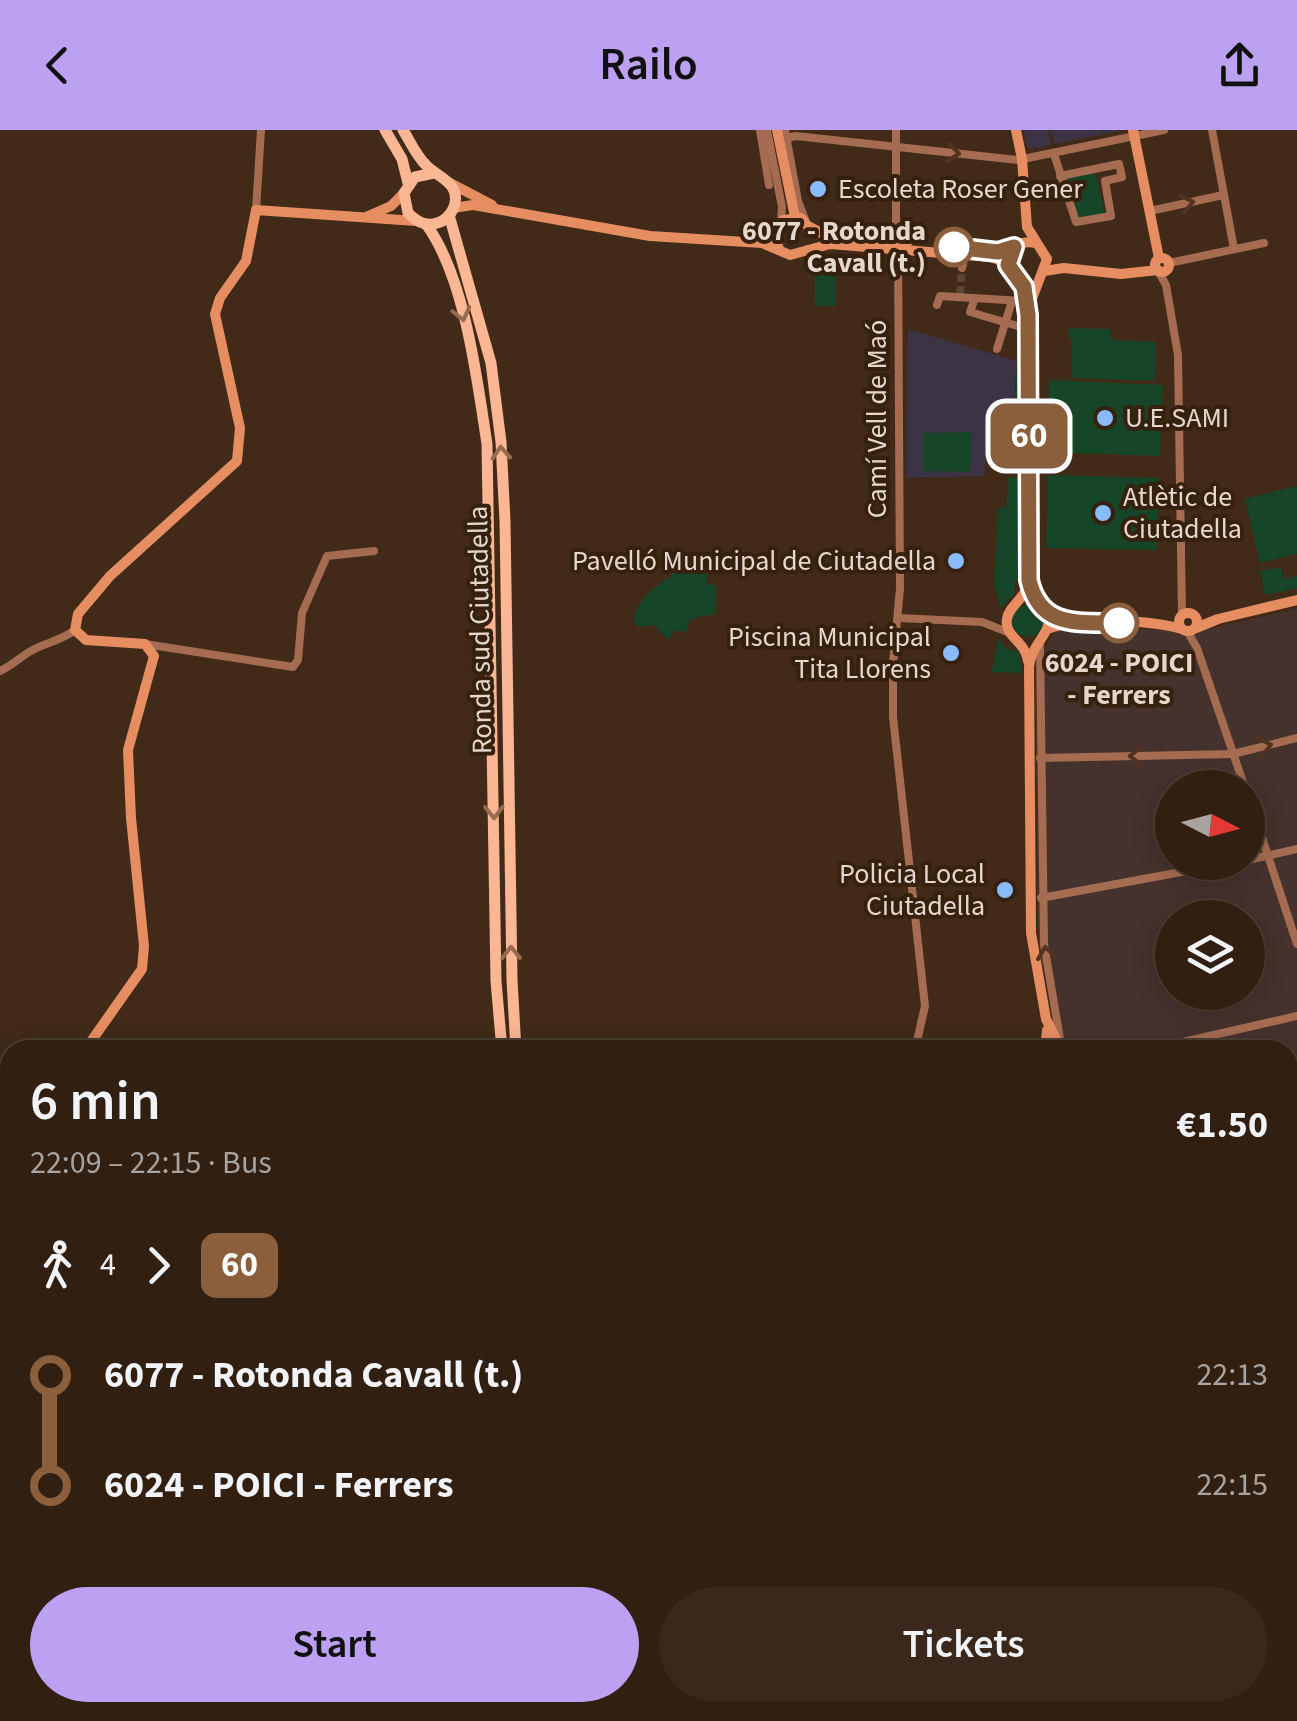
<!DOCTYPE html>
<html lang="en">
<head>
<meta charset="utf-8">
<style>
	:root { --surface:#312012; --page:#39281b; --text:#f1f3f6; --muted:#a8a39f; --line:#4c3e32; --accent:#bca0f2 }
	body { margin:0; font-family:"Source Sans 3",sans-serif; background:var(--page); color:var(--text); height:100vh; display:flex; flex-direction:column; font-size:38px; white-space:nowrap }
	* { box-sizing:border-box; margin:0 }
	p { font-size:32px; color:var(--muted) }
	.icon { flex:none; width:55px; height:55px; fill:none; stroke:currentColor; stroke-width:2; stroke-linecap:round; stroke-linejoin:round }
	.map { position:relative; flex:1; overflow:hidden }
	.details { position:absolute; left:0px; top:910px; width:1298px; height:682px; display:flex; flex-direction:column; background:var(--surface); border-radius:30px 30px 0 0; box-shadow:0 5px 25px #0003,0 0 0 2px var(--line) }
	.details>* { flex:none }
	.badge { padding:0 20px; border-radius:15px; font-size:35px; line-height:65px }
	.needle { width:65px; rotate:96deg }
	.tools { position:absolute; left:1155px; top:640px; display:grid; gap:20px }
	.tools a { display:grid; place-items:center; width:110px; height:110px; border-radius:50%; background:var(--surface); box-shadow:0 5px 25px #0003,0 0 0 2px var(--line); font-size:50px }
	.map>.badge { position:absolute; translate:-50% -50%; box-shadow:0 0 0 5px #fff }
	.legs { display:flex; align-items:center; gap:15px; height:110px; padding:0 30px; font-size:32px }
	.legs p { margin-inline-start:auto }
	.head { display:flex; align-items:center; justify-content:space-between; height:170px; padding:0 30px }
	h1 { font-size:55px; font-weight:600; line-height:75px }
	.button { display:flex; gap:20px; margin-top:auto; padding:20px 30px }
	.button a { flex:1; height:115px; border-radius:60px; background:var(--accent); color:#111; font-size:40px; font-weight:600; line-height:115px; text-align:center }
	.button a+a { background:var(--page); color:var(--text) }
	ul { padding:0 30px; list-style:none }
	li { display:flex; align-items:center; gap:35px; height:110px; font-size:38px }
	li i { display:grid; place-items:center; width:15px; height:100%; margin:0 12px; background:currentColor }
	li i::after { content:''; width:25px; height:25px; margin:-12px; border:8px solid; border-radius:50%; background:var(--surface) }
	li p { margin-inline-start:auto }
	li:first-child i { background:linear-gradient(#0000 50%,currentColor 0) }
	li:last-child i { background:linear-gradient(currentColor 50%,#0000 0) }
	header { display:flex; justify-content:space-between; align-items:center; height:130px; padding:0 30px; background:var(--accent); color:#111; font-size:45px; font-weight:600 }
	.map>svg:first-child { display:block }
	.industrial { fill:#46322d; fill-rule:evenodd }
	.education { fill:#3c3344 }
	.green { fill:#164528 }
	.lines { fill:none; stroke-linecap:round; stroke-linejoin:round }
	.street-tunnel { stroke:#5a4433; stroke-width:8; stroke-dasharray:8 4; stroke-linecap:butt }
	.street { stroke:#a56c51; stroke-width:8 }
	.secondary { stroke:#e68d61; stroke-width:10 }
	.primary { stroke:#fbb694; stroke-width:11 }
	.oneway { stroke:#52331f }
	.oneway2 { stroke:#986b51 }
	.line-1-casing { stroke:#fff; stroke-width:22 }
	.line-1 { stroke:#8b5e3c; stroke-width:15 }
	.poi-dot { fill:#87bbfb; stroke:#36200e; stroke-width:4 }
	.stop-1-dot { fill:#fff; stroke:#8b5e3c; stroke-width:5 }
	.labels { text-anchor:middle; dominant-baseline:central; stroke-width:8; stroke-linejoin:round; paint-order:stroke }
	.poi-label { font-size:28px; fill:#e6d7cc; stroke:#36200e; text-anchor:start }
	.stop-label { font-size:28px; font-weight:bold; fill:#e6d7cc; stroke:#36200e; text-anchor:end }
	.street-label { font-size:28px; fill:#e6d7cc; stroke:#36200e }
</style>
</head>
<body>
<header><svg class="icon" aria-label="back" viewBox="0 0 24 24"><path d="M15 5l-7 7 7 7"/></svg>Railo<svg class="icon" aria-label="share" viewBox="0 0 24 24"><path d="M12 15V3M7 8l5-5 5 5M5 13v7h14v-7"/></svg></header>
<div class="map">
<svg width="1297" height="1591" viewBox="0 0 1297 1591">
	<rect width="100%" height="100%" fill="#412a18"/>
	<path class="industrial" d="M1297,479V1190L1288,1191V920H1075L1056,906L1038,810L1035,528L1045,519L1055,500L1208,499ZM1172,658H1248V732H1172ZM1172,788H1248V862H1172Z"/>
	<g class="education">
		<path d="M1024,0H1048L1051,15L1031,19L1027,17Z"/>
		<path d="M1051,0H1125L1054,14Z"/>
		<path d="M908,199L1017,231L1012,302L988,300L984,346L906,348Z"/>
	</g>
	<g class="green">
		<path d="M1095,42L1105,83L1079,89L1064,49Z"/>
		<path d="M814,133H835L836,176H815Z"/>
		<path d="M1069,198L1110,199L1111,210L1156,212L1155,251L1071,248L1072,209L1068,208Z"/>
		<path d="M1017,232H1021V342L1009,340Z"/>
		<path d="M1049,250L1163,255L1160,326L1047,322Z"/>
		<path d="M972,302L970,342L923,341V303Z"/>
		<path d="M1048,345L1159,348L1157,420L1046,418Z"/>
		<path d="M1008,347L1021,348V450H1015L1014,464L1001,478L994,455L998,378L1006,377Z"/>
		<path d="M1297,356V424L1260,433L1245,369Z"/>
		<path d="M681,429L691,439L708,443L706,452L716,456L715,484L690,489L686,503L675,500L668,510L654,495L638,497L634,493C635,470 655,456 673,445L672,435Z"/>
		<path d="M1281,437L1283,449L1297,446V458L1265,465L1260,441Z"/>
		<circle cx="1028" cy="491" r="16"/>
		<path d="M998,508L1005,518L1019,522L1022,543L992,542Z"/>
	</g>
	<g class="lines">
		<path class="street-tunnel" d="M960,164L962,138"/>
		<g class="street">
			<path d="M760,0L769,55"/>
			<path d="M767,0L782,77L781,92"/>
			<path d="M785,0L798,71L806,92"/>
			<path d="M1212,0L1234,119"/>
			<path d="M786,8L796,6L1018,30L1164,0"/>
			<path d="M1054,24L1076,92L1111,86L1105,51L1122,47L1119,34L1060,46"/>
			<path d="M256,80L261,0"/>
			<path d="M1150,81L1223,65"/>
			<path d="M896,112V0"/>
			<path d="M898,119L900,459L893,533V587L925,876L915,920"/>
			<path d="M1169,133L1264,113"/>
			<path d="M962,138L963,134"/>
			<path d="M1158,141L1166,155L1178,225L1182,485"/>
			<path d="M975,168L970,182L1021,197"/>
			<path d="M937,175L940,166L1021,171"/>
			<path d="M997,219L1012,171"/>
			<path d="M899,488L982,492L1010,503"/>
			<path d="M1187,501L1197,518L1245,658"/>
			<path d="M145,514L293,537L298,530L302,483L327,426L374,421"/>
			<path d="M1040,515L1044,814L1061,915"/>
			<path d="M0,541C11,536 18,529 29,522C43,513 61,511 75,500"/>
			<path d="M1040,628L1233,624L1297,608"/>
			<path d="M1248,665L1297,814"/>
			<path d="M1248,730L1297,719"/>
			<path d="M1041,768L1235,732"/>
			<path d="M1148,920L1297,886"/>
			<path d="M1288,1178L1297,1177"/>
			<path d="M0,1228L10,1229"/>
			<path d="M0,1563L10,1564"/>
			<path d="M829,1591L832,1582"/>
		</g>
		<g class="secondary">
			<path d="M777,0L795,87"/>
			<path d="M1016,0L1022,29L1027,97L1047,129L1030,174"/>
			<path d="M1133,0L1159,128"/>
			<path d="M450,53L492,75"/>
			<path d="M453,78L473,75L650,106L762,113L790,125L830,114L991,127C1017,135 1026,161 1028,185L1029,451C1033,471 1044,472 1048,486C1053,502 1031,514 1029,537L1031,803L1046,889L1061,919"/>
			<path d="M368,86L391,76L404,63"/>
			<path d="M810,97L825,105L907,113"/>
			<path d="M779,119L774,104L783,90L801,88L811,100"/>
			<path d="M989,121C1006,122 1019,109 1035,113"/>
			<circle cx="1162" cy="135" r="7"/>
			<path d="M1044,141L1064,138L1121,144L1158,140"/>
			<circle cx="1188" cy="492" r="9"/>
			<path d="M1196,498L1218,489L1297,470"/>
			<path d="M1048,499C1079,486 1149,490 1182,499"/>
			<path d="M1028,531C1025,510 1004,507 1007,489C1009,476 1024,469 1029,454"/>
			<path d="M85,920L142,839L144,816L131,688L128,620L154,526L145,514L86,510L75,500L78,484L110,446L237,331L240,298L215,184L220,168L246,131L256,80L416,91"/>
			<path d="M1045,920L1047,900"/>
			<path d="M1288,1037L1297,1035"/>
			<path d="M10,1307V1340"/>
			<path d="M15,1582L16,1591"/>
		</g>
		<g class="primary">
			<path d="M385,0L402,29L408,53"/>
			<path d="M403,0C410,11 416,25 425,34C437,48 462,52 454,77C451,84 445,91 437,93C425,97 416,91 408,83L404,63L415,47L434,43"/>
			<path d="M449,85L491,233L501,312L505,391L512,850L516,920"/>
			<path d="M426,94C465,147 477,249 487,314L496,851L502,920"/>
			<path d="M1288,1566L1297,1565"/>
			<path d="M902,1582L927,1591"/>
			<path d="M954,1582L992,1591"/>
			<path d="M1172,1582L1174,1591"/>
			<path d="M1102,1591L1148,1582"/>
			<path d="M1226,1591L1239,1582"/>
		</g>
	</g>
	<defs><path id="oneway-chevron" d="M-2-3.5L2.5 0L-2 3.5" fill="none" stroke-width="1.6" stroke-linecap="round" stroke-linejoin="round" transform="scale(2.5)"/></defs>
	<g class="oneway">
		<use href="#oneway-chevron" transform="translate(953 23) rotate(6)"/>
		<use href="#oneway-chevron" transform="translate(1187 73) rotate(-12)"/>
		<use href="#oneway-chevron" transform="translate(1265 616) rotate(-14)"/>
		<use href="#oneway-chevron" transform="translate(1136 626) rotate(179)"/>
		<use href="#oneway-chevron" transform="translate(1046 823) rotate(-98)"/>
	</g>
	<g class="oneway2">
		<use href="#oneway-chevron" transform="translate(462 184) rotate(76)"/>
		<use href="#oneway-chevron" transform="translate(501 323) rotate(-94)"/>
		<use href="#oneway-chevron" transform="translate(494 682) rotate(89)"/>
		<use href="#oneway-chevron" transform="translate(511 823) rotate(-91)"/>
	</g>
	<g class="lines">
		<defs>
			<path id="line-1" d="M954,117L998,122L1014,117L1008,135L1024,157L1028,185L1029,450C1040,499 1079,492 1119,493"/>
		</defs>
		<use href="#line-1" class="line-1-casing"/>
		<use href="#line-1" class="line-1"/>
	</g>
	<g class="poi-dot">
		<circle cx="818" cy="59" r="10"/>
		<circle cx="1105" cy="288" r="10"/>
		<circle cx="1103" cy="383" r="10"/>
		<circle cx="956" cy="431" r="10"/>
		<circle cx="951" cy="523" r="10"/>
		<circle cx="1005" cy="760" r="10"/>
	</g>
	<g class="stop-1-dot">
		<circle cx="954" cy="117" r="18"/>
		<circle cx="1119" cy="493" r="18"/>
	</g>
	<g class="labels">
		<g class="poi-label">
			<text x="838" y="59">Escoleta Roser Gener</text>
			<text x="1125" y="288">U.E.SAMI</text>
			<text x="1123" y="367">Atlètic de<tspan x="1123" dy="32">Ciutadella</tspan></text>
			<text x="936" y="431" text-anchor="end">Pavelló Municipal de Ciutadella</text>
			<text x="931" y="507" text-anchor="end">Piscina Municipal<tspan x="931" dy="32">Tita Llorens</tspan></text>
			<text x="985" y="744" text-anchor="end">Policia Local<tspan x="985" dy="32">Ciutadella</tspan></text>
		</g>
		<g class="stop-label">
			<text x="926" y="101">6077 - Rotonda<tspan x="926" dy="32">Cavall (t.)</tspan></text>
			<text x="1119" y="533" text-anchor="middle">6024 - POICI<tspan x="1119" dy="32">- Ferrers</tspan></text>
		</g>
		<g class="street-label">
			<text transform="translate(877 289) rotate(-90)">Camí Vell de Maó</text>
			<text transform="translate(480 500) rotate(-91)">Ronda sud Ciutadella</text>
		</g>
	</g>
</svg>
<div class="tools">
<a><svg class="needle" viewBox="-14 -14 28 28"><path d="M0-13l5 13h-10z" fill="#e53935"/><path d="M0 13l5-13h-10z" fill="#a8a39f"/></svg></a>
<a><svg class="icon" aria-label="layers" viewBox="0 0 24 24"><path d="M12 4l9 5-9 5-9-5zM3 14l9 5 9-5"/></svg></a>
</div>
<b class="badge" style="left:1029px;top:306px;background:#8b5e3c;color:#fff">60</b>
<section class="details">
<div class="head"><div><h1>6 min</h1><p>22:09 – 22:15 · Bus</p></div><b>€1.50</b></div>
<div class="legs"><svg class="icon" aria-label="walk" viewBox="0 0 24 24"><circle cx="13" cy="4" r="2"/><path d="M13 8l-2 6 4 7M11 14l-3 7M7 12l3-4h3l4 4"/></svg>4<svg class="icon" aria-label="forward" viewBox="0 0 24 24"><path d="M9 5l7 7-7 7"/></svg><b class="badge" style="background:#8b5e3c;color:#fff">60</b></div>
<ul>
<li><i style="color:#8b5e3c"></i><b>6077 - Rotonda Cavall (t.)</b><p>22:13</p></li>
<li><i style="color:#8b5e3c"></i><b>6024 - POICI - Ferrers</b><p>22:15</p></li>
</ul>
<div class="button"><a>Start</a><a>Tickets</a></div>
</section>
</div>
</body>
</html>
